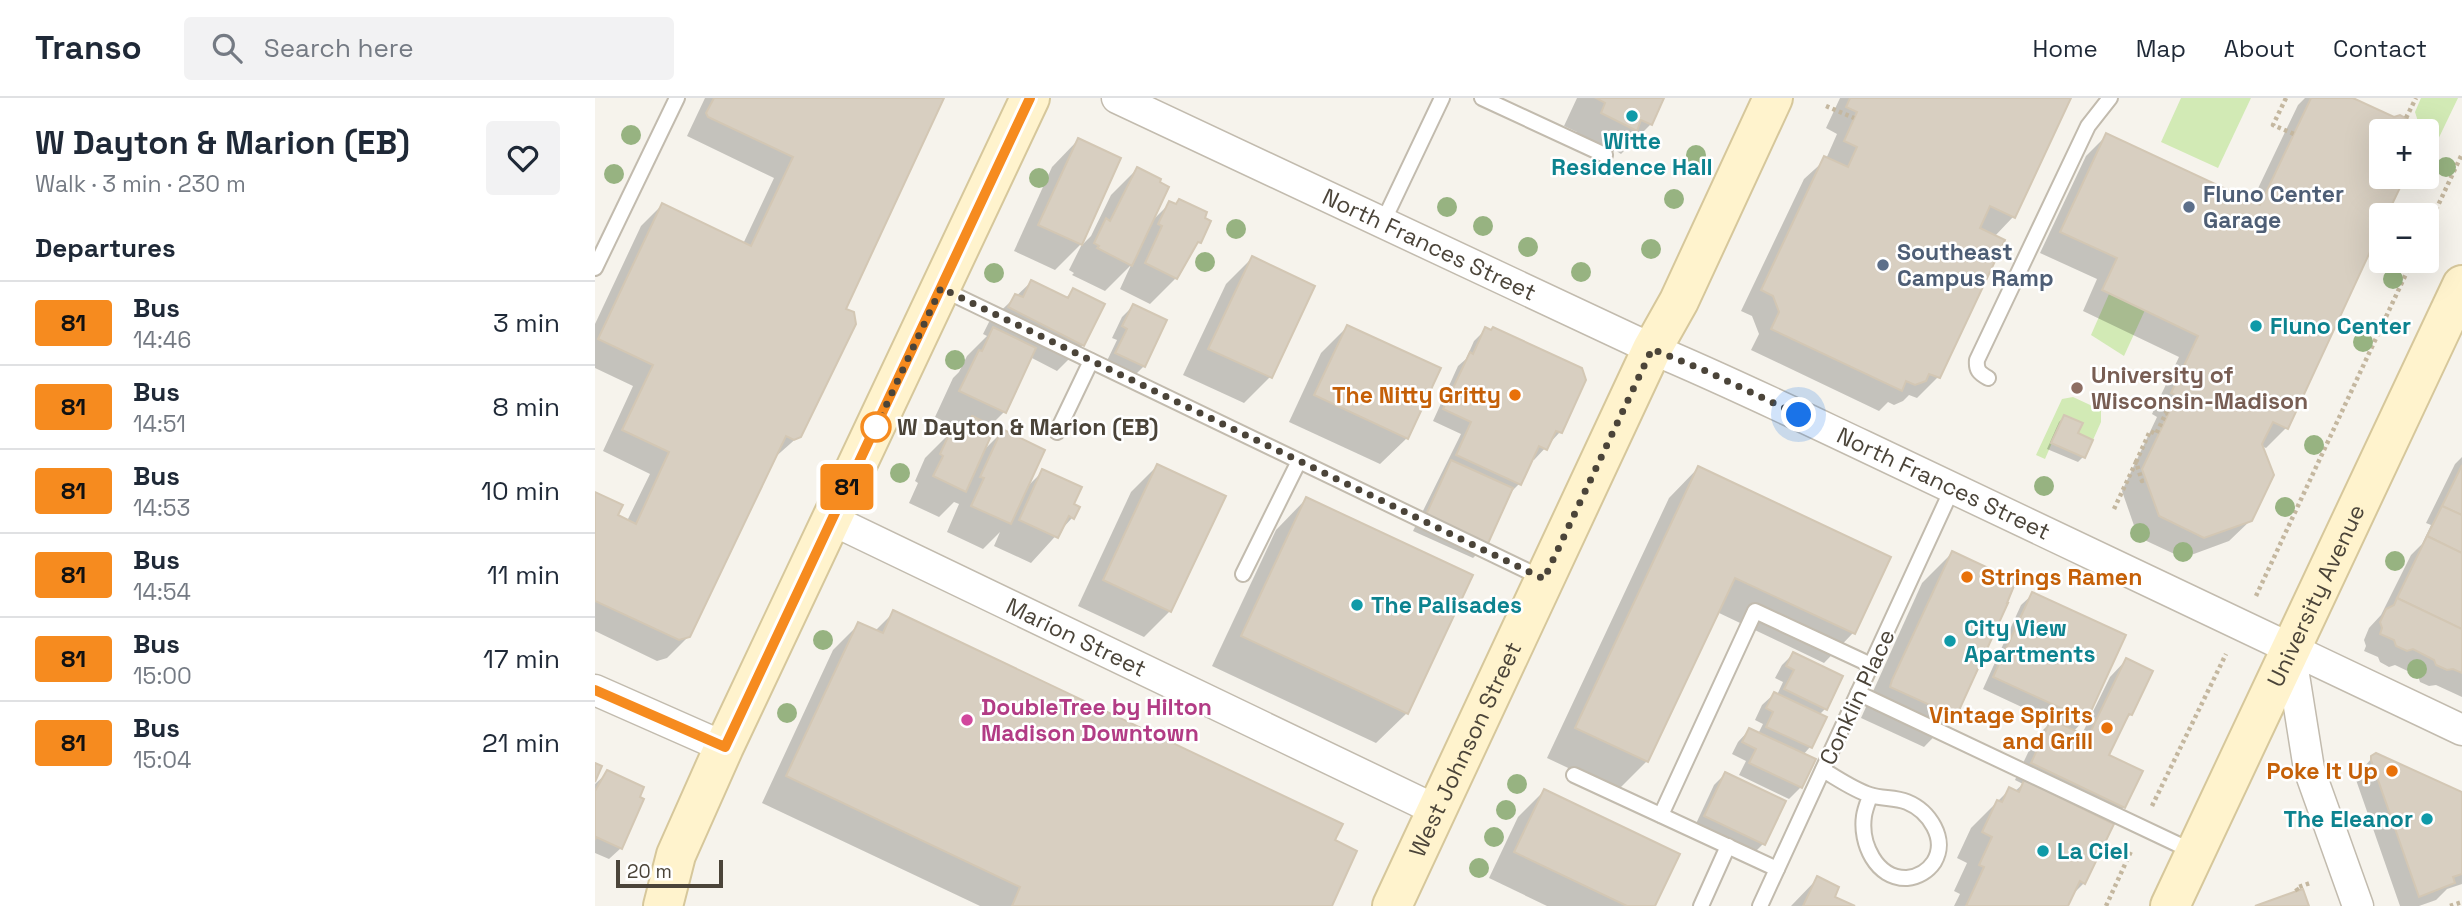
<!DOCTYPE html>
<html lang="en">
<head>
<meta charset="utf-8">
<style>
	:root { --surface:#fff; --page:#f2f2f3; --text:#1f2937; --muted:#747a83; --line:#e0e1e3 }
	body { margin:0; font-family:"Space Grotesk",sans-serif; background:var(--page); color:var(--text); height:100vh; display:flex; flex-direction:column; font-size:26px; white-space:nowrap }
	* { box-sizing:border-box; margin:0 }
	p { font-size:23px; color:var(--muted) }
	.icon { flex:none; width:38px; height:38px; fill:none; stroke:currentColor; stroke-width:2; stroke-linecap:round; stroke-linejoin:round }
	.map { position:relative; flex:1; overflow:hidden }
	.details { display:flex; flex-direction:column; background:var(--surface); width:595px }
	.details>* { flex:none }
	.badge { padding:0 14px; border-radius:5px; font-size:24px; line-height:46px }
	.tools { position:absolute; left:1774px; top:21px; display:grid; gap:14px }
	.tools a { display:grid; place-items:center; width:70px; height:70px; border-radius:7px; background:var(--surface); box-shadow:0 7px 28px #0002; font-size:35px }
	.scale { position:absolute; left:21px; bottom:18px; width:107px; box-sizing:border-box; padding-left:7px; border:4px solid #4b4439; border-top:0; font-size:19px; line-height:24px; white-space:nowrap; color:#4b4439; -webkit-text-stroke:5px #fff; paint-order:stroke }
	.you { position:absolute; width:35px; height:35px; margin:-18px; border:5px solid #fff; border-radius:50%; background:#1a73e8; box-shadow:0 0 0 10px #1a73e833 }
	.map>.badge { position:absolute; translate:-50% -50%; box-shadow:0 0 0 4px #fff }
	h2 { padding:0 35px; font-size:26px; line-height:63px }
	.round { display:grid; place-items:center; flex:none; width:74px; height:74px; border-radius:7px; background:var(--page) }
	.overview { display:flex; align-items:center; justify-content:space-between; height:119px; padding:0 35px }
	h1 { font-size:33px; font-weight:700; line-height:52px }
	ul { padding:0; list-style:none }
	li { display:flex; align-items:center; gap:21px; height:84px; padding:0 35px; border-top:2px solid var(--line) }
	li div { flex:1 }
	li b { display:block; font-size:26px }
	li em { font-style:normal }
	li .badge { min-width:77px; font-weight:700; text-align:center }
	header { display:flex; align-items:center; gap:42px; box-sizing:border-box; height:98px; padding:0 35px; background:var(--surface); border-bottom:2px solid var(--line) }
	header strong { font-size:33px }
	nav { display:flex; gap:38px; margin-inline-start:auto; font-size:24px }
	.search { width:490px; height:63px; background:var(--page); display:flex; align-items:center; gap:18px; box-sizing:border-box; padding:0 24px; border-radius:7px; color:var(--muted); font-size:26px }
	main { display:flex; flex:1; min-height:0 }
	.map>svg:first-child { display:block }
	.green { fill:#d2eab5 }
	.shadow { fill:#0003 }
	.building { fill:#d8cfc1; stroke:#d3c7b4; stroke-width:2 }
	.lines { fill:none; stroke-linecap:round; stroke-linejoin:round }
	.lane-casing { stroke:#c2bbae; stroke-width:18 }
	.street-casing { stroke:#c2bbae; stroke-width:33 }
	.secondary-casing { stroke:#d6c79b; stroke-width:42 }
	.path { stroke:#c4b79f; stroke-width:4.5; stroke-dasharray:3.5 3.5; stroke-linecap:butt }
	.lane { stroke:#fff; stroke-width:14 }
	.street { stroke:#fff; stroke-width:30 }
	.secondary { stroke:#fff3cd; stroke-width:38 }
	.tree { fill:#97b381 }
	.line-casing { stroke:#fff; stroke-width:16 }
	.line { stroke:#f68b1f; stroke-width:10 }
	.walk { stroke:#4b4439; stroke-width:7; stroke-dasharray:0 12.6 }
	.culture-dot { fill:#0f9aa8; stroke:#fff; stroke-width:2.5 }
	.service-dot { fill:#5c6f8a; stroke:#fff; stroke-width:2.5 }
	.education-dot { fill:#8d6e63; stroke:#fff; stroke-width:2.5 }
	.food-dot { fill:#e8710a; stroke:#fff; stroke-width:2.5 }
	.stop-dot { fill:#fff; stroke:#f68b1f; stroke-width:3.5 }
	.hotel-dot { fill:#d1479c; stroke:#fff; stroke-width:2.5 }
	.labels { text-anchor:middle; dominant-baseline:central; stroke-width:5; stroke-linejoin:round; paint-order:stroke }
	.culture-label { font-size:23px; font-weight:bold; fill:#0d838f; stroke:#fff; text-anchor:start }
	.service-label { font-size:23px; font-weight:bold; fill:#4e5e75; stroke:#fff; text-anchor:start }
	.street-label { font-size:23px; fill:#4b4439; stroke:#fff }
	.education-label { font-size:23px; font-weight:bold; fill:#785e54; stroke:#fff; text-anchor:start }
	.food-label { font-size:23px; font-weight:bold; fill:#c56008; stroke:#fff; text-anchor:end }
	.stop-label { font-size:23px; font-weight:bold; fill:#4b4439; stroke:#fff; text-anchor:start }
	.hotel-label { font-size:23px; font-weight:bold; fill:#b23c85; stroke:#fff; text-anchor:start }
</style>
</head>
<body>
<header>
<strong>Transo</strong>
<div class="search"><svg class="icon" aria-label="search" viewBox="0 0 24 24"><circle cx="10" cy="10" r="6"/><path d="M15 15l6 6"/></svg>Search here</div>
<nav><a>Home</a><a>Map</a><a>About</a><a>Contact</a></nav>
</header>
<main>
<section class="details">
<div class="overview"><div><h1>W Dayton &amp; Marion (EB)</h1><p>Walk · 3 min · 230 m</p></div><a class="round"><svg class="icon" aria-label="heart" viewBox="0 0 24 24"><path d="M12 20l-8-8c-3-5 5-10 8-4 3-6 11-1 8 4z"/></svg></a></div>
<h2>Departures</h2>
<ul>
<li><span class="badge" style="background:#f68b1f;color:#111">81</span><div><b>Bus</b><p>14:46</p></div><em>3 min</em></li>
<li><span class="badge" style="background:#f68b1f;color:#111">81</span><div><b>Bus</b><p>14:51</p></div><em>8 min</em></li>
<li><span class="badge" style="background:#f68b1f;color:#111">81</span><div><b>Bus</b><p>14:53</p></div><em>10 min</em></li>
<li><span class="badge" style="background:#f68b1f;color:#111">81</span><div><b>Bus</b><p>14:54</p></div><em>11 min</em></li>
<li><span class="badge" style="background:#f68b1f;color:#111">81</span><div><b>Bus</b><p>15:00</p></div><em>17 min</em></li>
<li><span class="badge" style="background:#f68b1f;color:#111">81</span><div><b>Bus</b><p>15:04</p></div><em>21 min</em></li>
</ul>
</section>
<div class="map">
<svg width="1867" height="808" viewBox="0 0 1867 808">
	<rect width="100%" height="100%" fill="#f6f3ec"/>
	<g class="green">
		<path d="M1586,0H1656L1623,70L1566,44Z"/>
		<path d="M1826,0H1863L1837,54L1832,51V33H1826L1820,14Z"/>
		<path d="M1514,196L1550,212L1529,258L1496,237Z"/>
		<path d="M1478,299L1506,312V324L1498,342L1483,335L1487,325L1469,317L1450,361L1441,357L1467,301Z"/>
	</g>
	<g class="shadow">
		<path d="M110,0H348L248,212L204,338L178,361L94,538L72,560L62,563L0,533V396L21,418L32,423L55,376L8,353L38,288L0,270V226L46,128L67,107L148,146L179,80L92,38Z"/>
		<path d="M982,0H1068L1056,26L1026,56L1020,52L1011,61L977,45L982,34L969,28Z"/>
		<path d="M1245,0H1474L1418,119L1399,139L1407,143L1343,279L1322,300L1314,297L1308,303L1299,307L1293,304L1284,313L1156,252L1164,236L1157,218L1146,213L1209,81L1231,61L1242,36L1231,30Z"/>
		<path d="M1710,0H1754L1799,21L1815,24L1819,33H1787V79H1808L1790,117H1787L1691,330L1671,350L1666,348L1656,422L1634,443L1588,460L1543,439L1527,393L1562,319L1557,316L1584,259L1488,213L1502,181L1445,155L1491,58L1512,37L1656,105L1703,7Z"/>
		<path d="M483,42L486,146L460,172L419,153L457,69Z"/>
		<path d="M542,71L557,123L575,105L604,144L597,151L581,180L555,206L525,191L536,167L510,193L477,177L479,175L474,172L486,148L496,138L516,97Z"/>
		<path d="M657,160L718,189L675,279L649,305L588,277L631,186Z"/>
		<path d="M436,184L470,201L478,192L488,247L462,273L435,259L409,314L395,328L388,353L407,334L431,390L448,373L477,407V420L436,465L399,448L405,434L388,451L352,434L364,406L359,404L344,419L314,405L323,385L320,383L330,360L356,334L362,336L367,332L340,319L358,280L364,274L372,258L392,238L388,236L394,224Z"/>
		<path d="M538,208L549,268L537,280L510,267L522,242L517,240L527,219Z"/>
		<path d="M752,229L812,340L785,366L694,324L726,255Z"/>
		<path d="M891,231L965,334L939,362L936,361L924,386L913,397L889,449L878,460L818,433L866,336L838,323L863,268L871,261L879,243Z"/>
		<path d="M1469,319L1480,336L1488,359L1483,364L1452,351L1464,324Z"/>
		<path d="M1867,359V599L1841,587L1834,588L1825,584L1823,578L1800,567L1794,569L1785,564L1783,559L1769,553L1771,548L1769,542L1774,530L1786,517L1816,457L1827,446L1836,427L1831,425L1860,366Z"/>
		<path d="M562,368L575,513L549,539L483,508L536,394Z"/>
		<path d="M1103,370L1294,460L1258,535L1229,565L1122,514L1052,663L1022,693L952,660L1074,400Z"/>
		<path d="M711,401L812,615L781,645L617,568L681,432Z"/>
		<path d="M1357,455L1411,506L1359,618L1329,649L1266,620L1327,485Z"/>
		<path d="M1438,496L1490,621L1478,634L1486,638L1515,579L1531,562L1536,616L1528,624L1512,657L1529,709L1513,725L1489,785L1477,797L1471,808H1359L1365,796L1359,793L1372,765L1362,760L1376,730L1414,692L1419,694L1428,686L1420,682L1440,640L1457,623L1388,591L1426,507Z"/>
		<path d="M299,514L737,743L735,808H385L167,705L238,552L264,526L280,533Z"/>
		<path d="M1198,556L1230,611L1224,617L1229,620L1215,649L1208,657L1206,689L1194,701L1144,677L1151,663L1137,656L1143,644L1154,632L1163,636L1168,626L1160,622L1167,607L1179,596L1182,597L1188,584L1180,580L1187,567Z"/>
		<path d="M1777,660L1867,696V786L1852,791L1841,802L1824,808H1805L1760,679Z"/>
		<path d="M12,675L26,750L14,761L0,755V686Z"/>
		<path d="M1130,676L1168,746L1157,757L1099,730L1119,687Z"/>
		<path d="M949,693L1058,808H952L894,780L923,719Z"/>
		<path d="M1222,781L1237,799L1256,808H1196Z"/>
	</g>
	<g class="building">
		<path d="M119,0H349L251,211L259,214L261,226L206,339L199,342L191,338L95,539L84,542L0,503V394L28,407L23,417L41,426L74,354L27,332L58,267L3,241L67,105L156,148L198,59L113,19L111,15Z"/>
		<path d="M1001,0H1069L1057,27L1046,22L1042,33L1006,15L1010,5Z"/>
		<path d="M1255,0H1476L1420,120L1395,108L1385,130L1410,142L1345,280L1334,276L1331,283L1320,287L1311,283L1307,293L1176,231L1184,214L1178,198L1166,192L1229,58L1253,69L1262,49L1249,43L1262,14L1251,9Z"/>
		<path d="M1716,0H1758L1799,19L1805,17L1816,23L1820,33H1787V79H1810L1792,117H1787V128L1693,331L1678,324L1667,346L1679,377L1657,423L1609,440L1564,418L1547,371L1582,298L1576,295L1603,238L1507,192L1522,160L1465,134L1511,35L1665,107Z"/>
		<path d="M483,40L526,60L487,147L443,127Z"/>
		<path d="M542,69L566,81L565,84L574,89L537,168L502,150L504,148L499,145L511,120L515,123Z"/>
		<path d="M584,101L612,114L610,120L616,123L606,145L603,144L582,181L550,165L567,128L563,126L574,103L581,106Z"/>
		<path d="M657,158L720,188L677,280L613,251Z"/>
		<path d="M436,182L473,200L478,190L510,206L489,248L413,209L420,196L428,199Z"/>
		<path d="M538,206L572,222L550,269L520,255L532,231L527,228Z"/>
		<path d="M752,227L846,270L813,341L719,297Z"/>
		<path d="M398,229L441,250L411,315L364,293L384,252L387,253Z"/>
		<path d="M890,229L896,232L898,229L987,270L991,282L967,335L961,333L952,352L944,348L926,387L861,357L876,324L848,311L875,254L878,256Z"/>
		<path d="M1469,317L1488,325L1483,335L1498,342L1490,360L1456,345Z"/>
		<path d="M377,318L400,329L371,394L338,378L348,358L345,356L356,332L368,337Z"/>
		<path d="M407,331L450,352L416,426L376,408L389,380L385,379Z"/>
		<path d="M856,362L918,390L891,450L829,421Z"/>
		<path d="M562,366L631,398L576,514L508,482Z"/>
		<path d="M1867,367V417L1847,408Z"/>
		<path d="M1103,368L1296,459L1260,536L1140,480L1053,664L980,630Z"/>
		<path d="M447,371L487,389L479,406L485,409L479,421L474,418L463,440L424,422Z"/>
		<path d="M711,399L878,477L813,616L646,538Z"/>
		<path d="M1847,408L1867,417V455L1832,438Z"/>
		<path d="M1832,438L1867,455V531L1802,500Z"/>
		<path d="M1357,453L1421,483L1412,505H1413L1361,619L1295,589L1297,582Z"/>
		<path d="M1437,494L1531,537L1492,622L1398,579Z"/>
		<path d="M1802,500L1867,531V575L1858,571L1852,572L1841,567L1839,562L1818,551L1812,553L1801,548L1799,542L1785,536L1787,530L1785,524L1791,511L1799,507Z"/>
		<path d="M298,512L748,726L740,742L762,753L737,808H417L425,789L191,678L263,524L288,535Z"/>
		<path d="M1198,554L1248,578L1232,612L1189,591L1199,572L1191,568Z"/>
		<path d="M1531,560L1558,573L1537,617L1534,616L1514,657L1548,673L1530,710L1436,665L1456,621L1493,639Z"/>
		<path d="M1179,594L1232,619L1217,650L1171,629L1178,614L1171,610Z"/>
		<path d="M1154,630L1221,661L1207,690L1154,665L1161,651L1147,644Z"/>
		<path d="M1781,655L1867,694V776L1858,779L1860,785L1824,799L1776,662V658Z"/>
		<path d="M0,665L7,668L0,684Z"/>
		<path d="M12,672L49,689L45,699L49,701L27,751L1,739L0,742V693Z"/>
		<path d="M1130,674L1191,703L1170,747L1109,718Z"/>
		<path d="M1429,682L1519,726L1490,786L1485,783L1473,808H1371L1389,769L1384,767L1397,739L1387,734L1402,702L1407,704L1414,689L1424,694Z"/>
		<path d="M949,691L1085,756L1060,808H1032L919,754Z"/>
		<path d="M1222,778L1244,789L1240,799L1260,808H1208Z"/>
		<path d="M1708,791L1714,808H1660L1699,794Z"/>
	</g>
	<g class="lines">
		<defs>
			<g id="lane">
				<path d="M887,0L1010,57"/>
				<path d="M788,124L847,0"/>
				<path d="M0,170L82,0"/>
				<path d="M347,191L947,480"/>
				<path d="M1393,280C1384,275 1381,272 1382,262L1493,28L1515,0"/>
				<path d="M462,334L496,263"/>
				<path d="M648,476L704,363"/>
				<path d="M1263,595L1599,754"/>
				<path d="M1228,672C1242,680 1259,692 1275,697C1287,701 1300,699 1312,704C1334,713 1353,741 1339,764C1333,773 1323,779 1312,780C1281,781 1265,745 1269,718C1270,711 1273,704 1275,698"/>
				<path d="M979,677L1182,771"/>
				<path d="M1066,717L1160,513L1276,567"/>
				<path d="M1106,808L1133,748"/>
				<path d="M1165,808L1358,389"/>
			</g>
			<g id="street">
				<path id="s1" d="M522,0L1057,251C1129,281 1199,315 1269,348C1469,441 1667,539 1867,632"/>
				<path id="s2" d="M237,422L841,712"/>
				<path d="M1695,552L1714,671L1763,808"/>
				<path d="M0,592L129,649"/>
			</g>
			<g id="secondary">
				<path d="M68,808L81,757L129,649L435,0"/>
				<path id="s3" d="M797,808L1057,251L1084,203L1178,0"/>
				<path id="s4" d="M1575,808L1867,187"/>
			</g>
		</defs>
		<use href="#lane" class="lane-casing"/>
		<use href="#street" class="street-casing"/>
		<use href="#secondary" class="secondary-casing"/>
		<g class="path">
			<path d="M1691,0L1678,27L1699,36"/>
			<path d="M1231,8L1259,20"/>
			<path d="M1811,20L1821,0"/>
			<path d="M1832,59L1839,62"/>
			<path d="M1832,131L1867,56"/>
			<path d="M1541,364L1555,333L1561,336L1571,315L1573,316"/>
			<path d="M1519,411L1541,364L1547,383L1551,381"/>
			<path d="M1661,498L1817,163"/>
			<path d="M1557,708L1631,556"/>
			<path d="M1703,793L1701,790L1715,785"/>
			<path d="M1511,808L1537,751"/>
			<path d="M1855,808L1867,804"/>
		</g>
		<use href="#lane" class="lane"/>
		<use href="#street" class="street"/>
		<use href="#secondary" class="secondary"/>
	</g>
	<g class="tree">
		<circle cx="36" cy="37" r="10"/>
		<circle cx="1101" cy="57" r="10"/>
		<circle cx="1851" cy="69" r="10"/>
		<circle cx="19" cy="76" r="10"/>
		<circle cx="444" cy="80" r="10"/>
		<circle cx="1079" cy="101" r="10"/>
		<circle cx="852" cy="109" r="10"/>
		<circle cx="888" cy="128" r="10"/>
		<circle cx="641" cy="131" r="10"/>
		<circle cx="933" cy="149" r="10"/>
		<circle cx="1056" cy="151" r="10"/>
		<circle cx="610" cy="164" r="10"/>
		<circle cx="986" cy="174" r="10"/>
		<circle cx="399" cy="175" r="10"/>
		<circle cx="1798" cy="181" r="10"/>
		<circle cx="1768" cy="244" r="10"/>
		<circle cx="360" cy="262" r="10"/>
		<circle cx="1719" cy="347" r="10"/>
		<circle cx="305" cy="375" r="10"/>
		<circle cx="1449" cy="388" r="10"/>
		<circle cx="1690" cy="409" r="10"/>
		<circle cx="1545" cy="435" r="10"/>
		<circle cx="1588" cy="454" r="10"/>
		<circle cx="1800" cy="463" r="10"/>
		<circle cx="228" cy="542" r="10"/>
		<circle cx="1822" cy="571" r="10"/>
		<circle cx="192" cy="615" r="10"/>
		<circle cx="922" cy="686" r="10"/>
		<circle cx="911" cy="712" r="10"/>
		<circle cx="899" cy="739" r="10"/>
		<circle cx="884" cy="770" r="10"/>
	</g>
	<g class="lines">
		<defs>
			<path id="line" d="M0,592L130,649L435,0"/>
		</defs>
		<use href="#line" class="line-casing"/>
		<use href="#line" class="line"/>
		<path class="walk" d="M281,329L346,190L949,481L1057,251L1111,273L1204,317"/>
	</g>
	<g class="culture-dot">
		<circle cx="1037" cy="18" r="7"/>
		<circle cx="1661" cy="228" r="7"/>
		<circle cx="762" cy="507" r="7"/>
		<circle cx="1355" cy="543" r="7"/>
		<circle cx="1832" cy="721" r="7"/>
		<circle cx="1448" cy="753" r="7"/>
	</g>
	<g class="service-dot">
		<circle cx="1594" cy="109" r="7"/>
		<circle cx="1288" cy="167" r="7"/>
	</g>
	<circle class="education-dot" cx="1482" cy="290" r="7"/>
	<g class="food-dot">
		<circle cx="920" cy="297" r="7"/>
		<circle cx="1372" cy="479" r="7"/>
		<circle cx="1512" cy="630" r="7"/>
		<circle cx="1797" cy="673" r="7"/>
	</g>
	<circle class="stop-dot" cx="281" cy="329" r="14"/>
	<circle class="hotel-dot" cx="372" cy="622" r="7"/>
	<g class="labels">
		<g class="culture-label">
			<text x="1037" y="43" text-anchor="middle">Witte<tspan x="1037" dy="26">Residence Hall</tspan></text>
			<text x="1675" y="228">Fluno Center</text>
			<text x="776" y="507">The Palisades</text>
			<text x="1369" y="530">City View<tspan x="1369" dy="26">Apartments</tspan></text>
			<text x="1818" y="721" text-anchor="end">The Eleanor</text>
			<text x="1462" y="753">La Ciel</text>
		</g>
		<g class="service-label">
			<text x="1608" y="96">Fluno Center<tspan x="1608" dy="26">Garage</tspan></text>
			<text x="1302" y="154">Southeast<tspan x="1302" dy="26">Campus Ramp</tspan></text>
		</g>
		<g class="street-label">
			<text stroke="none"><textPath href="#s1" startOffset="345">North Frances Street</textPath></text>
			<text stroke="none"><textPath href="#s1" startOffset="912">North Frances Street</textPath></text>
			<text stroke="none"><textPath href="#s4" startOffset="343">University Avenue</textPath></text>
			<text stroke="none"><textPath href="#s2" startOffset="271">Marion Street</textPath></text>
			<text transform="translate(1262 599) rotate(-65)">Conklin Place</text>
			<text stroke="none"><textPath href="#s3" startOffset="173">West Johnson Street</textPath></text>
		</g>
		<g class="education-label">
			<text x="1496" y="277">University of<tspan x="1496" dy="26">Wisconsin-Madison</tspan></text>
		</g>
		<g class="food-label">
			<text x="906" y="297">The Nitty Gritty</text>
			<text x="1386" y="479" text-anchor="start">Strings Ramen</text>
			<text x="1498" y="617">Vintage Spirits<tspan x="1498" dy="26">and Grill</tspan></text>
			<text x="1783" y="673">Poke It Up</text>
		</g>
		<g class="stop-label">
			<text x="302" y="329">W Dayton &amp; Marion (EB)</text>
		</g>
		<g class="hotel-label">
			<text x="386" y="609">DoubleTree by Hilton<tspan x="386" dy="26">Madison Downtown</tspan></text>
		</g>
	</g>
</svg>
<div class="tools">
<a>+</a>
<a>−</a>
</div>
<div class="scale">20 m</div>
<div class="you" style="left:1204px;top:317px"></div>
<b class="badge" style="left:252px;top:389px;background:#f68b1f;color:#111">81</b>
</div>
</main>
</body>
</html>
